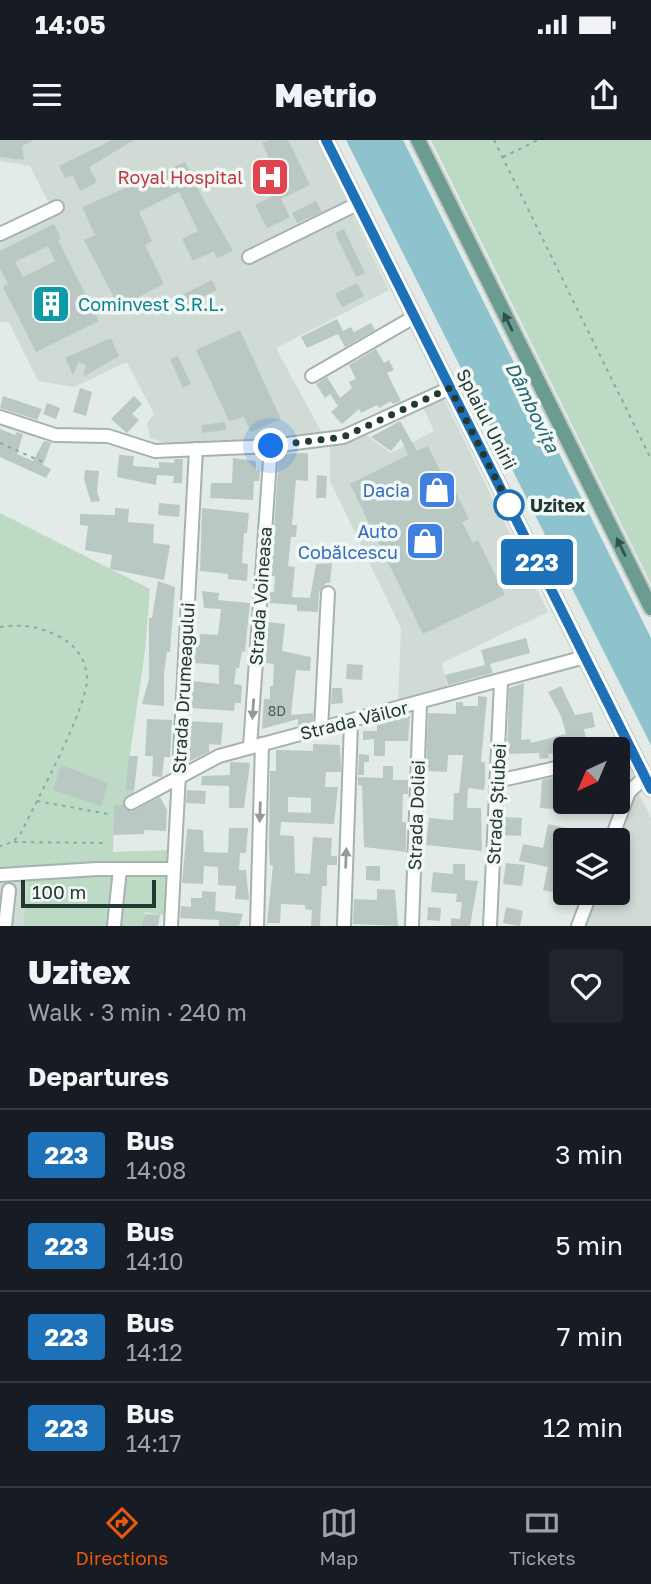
<!DOCTYPE html>
<html lang="en">
<head>
<meta charset="utf-8">
<style>
	:root { --surface:#171b24; --page:#20242c; --text:#f1f3f6; --muted:#9ea1a6; --line:#363941; --accent:#ea580c }
	body { margin:0; font-family:"Golos Text",sans-serif; background:var(--page); color:var(--text); height:100vh; display:flex; flex-direction:column; font-size:26px; white-space:nowrap }
	* { box-sizing:border-box; margin:0 }
	p { font-size:23px; color:var(--muted) }
	.icon { flex:none; width:38px; height:38px; fill:none; stroke:currentColor; stroke-width:2; stroke-linecap:round; stroke-linejoin:round }
	.map { position:relative; height:786px; overflow:hidden }
	.panel { display:flex; flex-direction:column; background:var(--surface); flex:1 }
	.panel>* { flex:none }
	.badge { padding:0 14px; border-radius:5px; font-size:24px; line-height:46px }
	.needle { width:46px; rotate:224deg }
	.fabs { position:absolute; left:553px; top:597px; display:grid; gap:14px }
	.fabs a { display:grid; place-items:center; width:77px; height:77px; border-radius:7px; background:var(--surface); box-shadow:0 4px 10px #0003; font-size:35px }
	.scale { position:absolute; left:21px; bottom:18px; width:135px; box-sizing:border-box; padding-left:7px; border:4px solid #233a34; border-top:0; font-size:19px; line-height:24px; white-space:nowrap; color:#233a34; -webkit-text-stroke:5px #f2f8f5; paint-order:stroke }
	.you { position:absolute; width:35px; height:35px; margin:-18px; border:5px solid #fff; border-radius:50%; background:#1a73e8; box-shadow:0 0 0 10px #1a73e833 }
	.map>.badge { position:absolute; translate:-50% -50%; box-shadow:0 0 0 4px #fff }
	h2 { padding:0 28px; font-size:26px; line-height:63px }
	.round { display:grid; place-items:center; flex:none; width:74px; height:74px; border-radius:7px; background:var(--page) }
	.summary { display:flex; align-items:center; justify-content:space-between; height:119px; padding:0 28px }
	h1 { font-size:33px; font-weight:800; line-height:52px }
	ul { padding:0; list-style:none }
	li { display:flex; align-items:center; gap:21px; height:91px; padding:0 28px; border-top:2px solid var(--line) }
	li div { flex:1 }
	li b { display:block; font-size:26px }
	li em { font-style:normal }
	li .badge { min-width:77px; font-weight:700; text-align:center }
	.status { display:flex; justify-content:space-between; align-items:center; height:49px; padding:0 35px; background:var(--surface); direction:ltr }
	.status svg { height:19px; fill:currentColor }
	header { display:flex; justify-content:space-between; align-items:center; height:91px; padding:0 28px; background:var(--surface); font-size:32px; font-weight:800 }
	.tabs { display:flex; justify-content:space-around; align-items:center; height:98px; border-top:2px solid var(--line); background:var(--surface); font-size:19px; color:var(--muted) }
	.tabs a { display:grid; justify-items:center; gap:4px }
	.tabs .on { color:var(--accent) }
	.map>svg:first-child { display:block }
	.built { fill:#d0dbd6 }
	.green { fill:#bcdac4 }
	.water { fill:#8ec2cc }
	.building { fill:#bac8c3; fill-rule:evenodd }
	.lines { fill:none; stroke-linecap:round; stroke-linejoin:round }
	.minor-casing { stroke:#a5b2ae; stroke-width:16 }
	.major-casing { stroke:#c1c8c6; stroke-width:18 }
	.path { stroke:#85aca0; stroke-width:2; stroke-dasharray:3.5 5; stroke-linecap:butt }
	.minor { stroke:#fff; stroke-width:12 }
	.major { stroke:#6a9d90; stroke-width:14 }
	.oneway { fill:#35534b }
	.oneway2 { fill:#919c9a }
	.line-casing { stroke:#fff; stroke-width:16 }
	.line { stroke:#1d71b8; stroke-width:10 }
	.walk { stroke:#233a34; stroke-width:7; stroke-dasharray:0 12.6 }
	.stop-dot { fill:#fff; stroke:#1d71b8; stroke-width:3.5 }
	.labels { text-anchor:middle; dominant-baseline:central; stroke-width:7; stroke-linejoin:round; paint-order:stroke }
	.number-label { font-size:14px; fill:#495e58 }
	.health-label { font-size:18px; fill:#be3a42; stroke:#f2f8f5; text-anchor:end }
	.culture-label { font-size:18px; fill:#0d838f; stroke:#f2f8f5; text-anchor:start }
	.street-label { font-size:18px; fill:#233a34; stroke:#f2f8f5 }
	.shop-label { font-size:18px; fill:#366cbe; stroke:#f2f8f5; text-anchor:end }
	.stop-label { font-size:18px; font-weight:bold; fill:#233a34; stroke:#f2f8f5; text-anchor:start }
	.water-label { font-size:19px; font-style:italic; fill:#226472; stroke:#f2f8f5 }
</style>
</head>
<body>
<div class="status"><b>14:05</b><svg viewBox="0 0 49 12"><path d="M0 12V9h3v3zM5 12V6h3v6zM10 12V3h3v9zM15 12V0h3v12zM26 1h20v11H26zM47 4h2v5h-2z"/></svg></div>
<header><svg class="icon" aria-label="menu" viewBox="0 0 24 24"><path d="M4 6h16M4 12h16M4 18h16"/></svg>Metrio<svg class="icon" aria-label="share" viewBox="0 0 24 24"><path d="M12 15V3M7 8l5-5 5 5M5 13v7h14v-7"/></svg></header>
<div class="map">
<svg width="651" height="786" viewBox="0 0 651 786">
	<rect width="100%" height="100%" fill="#e2ebe7"/>
	<g class="built">
		<path d="M0,0H316L389,150L276,208L323,295L169,304L150,298L147,283L154,274L127,222L74,247L38,241L9,182H0V99L54,73L30,26L0,21Z"/>
		<path d="M443,257L548,472L442,523L448,550L398,563L401,488L330,341V304L362,292L391,313L434,291L423,267Z"/>
		<path d="M637,650L651,678V786H584L597,753L618,752L617,700Z"/>
		<path d="M28,738L23,786H0V739Z"/>
	</g>
	<g class="green">
		<path d="M431,0H651V444Z"/>
		<path d="M0,373L150,449L145,511L125,649L134,651L131,665H114L113,712L169,710L166,776L145,772L141,786H23L28,738L0,739Z"/>
	</g>
	<path class="water" d="M346,0H403L651,498V605Z"/>
	<g class="building">
		<path d="M0,0H34L22,6L24,20L0,17Z"/>
		<path d="M112,0H134L89,27L97,42L80,51L73,35L65,38L59,26Z"/>
		<path d="M269,0H288L310,45L281,59L290,77L267,88L255,65L284,50L262,3Z"/>
		<path d="M185,22L191,33L196,31L201,41L195,44L233,111L217,118L214,111L193,121L182,99L198,91L179,52L139,72L152,101L145,105L164,144L119,167L84,100L95,95L82,67Z"/>
		<path d="M316,61L322,72L297,83L292,73Z"/>
		<path d="M54,84L61,99L58,100L99,181L36,212L3,147L8,144L0,128V111ZM48,106L55,121L23,137L15,122Z"/>
		<path d="M344,89L365,133L356,137L335,93Z"/>
		<path d="M212,140L217,150L174,171L169,161Z"/>
		<path d="M357,143L364,156L342,167L335,154Z"/>
		<path d="M337,179L343,191L351,187L354,192L371,183L375,190L345,207L338,194L307,208L301,197Z"/>
		<path d="M240,190L281,279L251,292L244,277L229,281L196,210Z"/>
		<path d="M111,198L119,216L83,237L86,225L79,222L73,235L65,218Z"/>
		<path d="M376,209L384,223L389,220L394,230L387,233L401,261L393,264L391,261L379,268L377,265L361,273L359,269L342,284L331,272L338,266L330,254L325,258L316,244L327,237L340,258L352,248L349,242L356,239L349,225Z"/>
		<path d="M178,216L191,244L183,248L170,219Z"/>
		<path d="M80,248L92,252L86,276L73,272Z"/>
		<path d="M3,256L42,269L37,280L0,268Z"/>
		<path d="M134,256L142,264L132,274L139,280L127,293L111,279Z"/>
		<path d="M47,263L60,268L56,279L43,274Z"/>
		<path d="M400,281L417,311L428,306L442,334L446,332L469,379L462,382L473,403L478,400L505,455L423,494L350,344L408,315L401,299L391,311L371,297Z"/>
		<path d="M225,282L226,290L202,293L201,285Z"/>
		<path d="M0,289L15,295L17,292L23,294L17,314L33,321L44,301L51,303L43,325L51,329L46,338L0,317Z"/>
		<path d="M308,313V341L296,340L292,385H297L296,397H291L288,426L295,427L292,457L310,458L316,424L332,423L330,443H326L319,452L318,472L297,471V465L269,463L270,452H274L275,436H271L279,314Z"/>
		<path d="M119,315L134,316L133,326L159,328V322L174,323L175,319H183L182,343H173L174,336L157,335L156,345L117,337Z"/>
		<path d="M233,318L256,321V330H260L259,341H254L253,360L210,358L211,343H232Z"/>
		<path d="M85,330L99,331L97,351L100,361L91,362L84,339Z"/>
		<path d="M317,335L327,336L326,358H316Z"/>
		<path d="M159,363L180,365L179,377L158,375Z"/>
		<path d="M115,368L129,369L128,382L154,384L153,403L170,405L164,440L110,429L112,415L85,410L88,386L80,385V374L115,375Z"/>
		<path d="M202,368L249,373L247,393H244L242,423L248,424L247,441L228,439V434L200,431Z"/>
		<path d="M158,441L175,447L170,512H167L164,533V566L142,564L149,539V478H152Z"/>
		<path d="M202,451L219,453L218,460L250,463L245,512L242,511L239,528H236L234,544L242,545L241,563H235L234,571L191,568L193,541L219,544V525L194,523L195,501L199,502L200,494L218,495L221,469L204,468Z"/>
		<path d="M268,482L285,484L282,511L311,517L310,531L296,530L291,575L313,573V582L298,586V579L262,589L264,559H270V546H273L274,524L265,523Z"/>
		<path d="M526,498L530,513L490,524L493,533L448,545L445,535L485,525L481,510Z"/>
		<path d="M347,524L363,525L362,540L346,539Z"/>
		<path d="M524,543L521,600L530,599L531,603L566,594L561,576L548,552L561,546L575,575L592,572L595,587L584,589L586,598L557,605L558,613L548,614L549,618L540,619L539,613L507,614L509,548Z"/>
		<path d="M332,548H342L343,563L331,564Z"/>
		<path d="M478,556L487,557L481,622H485V642L484,650L468,648L467,668H481L482,711L426,705L429,678L453,680L454,653H459L463,615H448L447,632L426,631L428,573L456,574V562H463V566H478Z"/>
		<path d="M401,576H410L408,601H385V616H374V599L363,600V591H377V582Z"/>
		<path d="M147,579L172,580L170,617H164L162,637L152,636L153,616H145Z"/>
		<path d="M190,581L223,583L221,605L209,604V612L188,622Z"/>
		<path d="M313,604L340,605L341,632H326L325,647H338L334,684L281,682L280,695L294,696L295,733L310,734L313,697L332,698L331,716H337V725H327V746H322L320,786H311L312,770L305,769V765L281,764L280,783H267L273,726L270,725L269,708L270,631H276V610L313,611ZM288,657L311,658V673L288,672Z"/>
		<path d="M359,614L369,615V622H364V635H358Z"/>
		<path d="M129,616H138L134,651L125,650Z"/>
		<path d="M230,622L250,623L244,668H229V646L201,645L202,636L230,635Z"/>
		<path d="M61,625L108,643L101,666L53,650Z"/>
		<path d="M383,626H393V640H408V654H403L402,682H406V712L364,707L362,646L358,645V637L383,638Z"/>
		<path d="M565,635L568,670L540,668L542,640Z"/>
		<path d="M187,650L206,651L205,664L186,663Z"/>
		<path d="M160,657L167,670L166,691L144,690V694L113,695L114,665H123L131,672Z"/>
		<path d="M584,662H610L609,669L584,666Z"/>
		<path d="M504,677L522,678L521,696L503,695Z"/>
		<path d="M548,684L590,693L588,700H565V755L543,750L548,727L519,721L523,704L543,708Z"/>
		<path d="M229,688H248L246,713H240L239,730H246L249,760L235,759L236,746L218,745V727L204,726L203,744L182,743L187,689L203,690L204,712L228,713Z"/>
		<path d="M506,723L525,725L522,746L503,744Z"/>
		<path d="M453,724H465V740L478,741L470,786H451V778L460,779L462,762H456L457,754L431,752L433,732L453,734Z"/>
		<path d="M366,726H380V741L366,740Z"/>
		<path d="M377,749L395,750L398,786L353,784L354,759L377,760Z"/>
		<path d="M202,751L216,752L215,771L243,774L239,786H219V780L180,778L181,766L191,767V758H202Z"/>
		<path d="M428,767L441,768L440,781L427,780Z"/>
		<path d="M506,767L523,771L520,786L503,783Z"/>
		<path d="M145,774L160,775L158,786H141Z"/>
	</g>
	<g class="lines">
		<defs>
			<g id="minor">
				<path d="M0,94L57,67"/>
				<path d="M249,117L357,64"/>
				<path d="M312,236L414,177"/>
				<path d="M0,277L55,295L108,296L155,311L271,306L343,297L450,248"/>
				<path d="M321,589L328,453"/>
				<path d="M250,607L271,306"/>
				<path d="M497,641L565,626"/>
				<path d="M131,663L219,616L585,517"/>
				<path d="M611,700L629,652L645,637"/>
				<path d="M0,735L97,729H174"/>
				<path d="M5,786L9,750"/>
				<path d="M114,786L120,729"/>
				<path d="M171,786L196,309"/>
				<path d="M257,786L262,604"/>
				<path d="M344,786L351,582"/>
				<path d="M412,786L420,564"/>
				<path d="M490,786L501,542"/>
				<path d="M578,786L591,752"/>
			</g>
			<g id="major">
				<path d="M326,0L651,649"/>
				<path d="M418,0L651,468"/>
			</g>
		</defs>
		<use href="#minor" class="minor-casing"/>
		<use href="#major" class="major-casing"/>
		<g class="path">
			<path d="M494,0L651,319"/>
			<path d="M503,17L538,0"/>
			<path d="M0,303L45,323"/>
			<path d="M0,487C22,484 38,486 58,496C75,504 86,519 87,538C88,567 36,661 21,693L13,702L0,706"/>
			<path d="M37,661L108,674"/>
			<path d="M14,702L106,703"/>
		</g>
		<use href="#minor" class="minor"/>
		<use href="#major" class="major"/>
	</g>
	<defs><path id="oneway-solid" d="M-6-.8H1V-3.2L6.5 0L1 3.2V.8H-6Z" transform="scale(1.75)"/></defs>
	<g class="oneway">
		<use href="#oneway-solid" transform="translate(508 182) rotate(-116)"/>
		<use href="#oneway-solid" transform="translate(621 407) rotate(-116)"/>
	</g>
	<g class="oneway2">
		<use href="#oneway-solid" transform="translate(253 569) rotate(94)"/>
		<use href="#oneway-solid" transform="translate(260 672) rotate(92)"/>
		<use href="#oneway-solid" transform="translate(346 718) rotate(-88)"/>
	</g>
	<g class="lines">
		<defs>
			<path id="line" d="M326,0L651,649"/>
		</defs>
		<use href="#line" class="line-casing"/>
		<use href="#line" class="line"/>
		<path class="walk" d="M271,306L343,297L450,248L509,365"/>
	</g>
	<defs>
		<symbol id="hospital-square" viewBox="-11 -11 22 22"><rect x="-9" y="-9" width="18" height="18" rx="4" fill="#e0444e" stroke="#f2f8f5"/><path d="M-5-5h3v3.5h4V-5h3V5h-3V1.5h-4V5h-3Z" fill="#fff"/></symbol>
		<symbol id="building-square" viewBox="-11 -11 22 22"><rect x="-9" y="-9" width="18" height="18" rx="4" fill="#0f9aa8" stroke="#f2f8f5"/><path d="M-4-6H4V6H1V3H-1V6H-4ZM-2.5-4.3h1.7v1.8h-1.7ZM.8-4.3h1.7v1.8H.8ZM-2.5-1h1.7V.8h-1.7ZM.8-1h1.7V.8H.8Z" fill="#fff"/></symbol>
		<symbol id="shop-square" viewBox="-11 -11 22 22"><rect x="-9" y="-9" width="18" height="18" rx="4" fill="#3f7fe0" stroke="#f2f8f5"/><path d="M-5-2.5h2.3a2.7 3.5 0 0 1 5.4 0H5L5.5 6h-11ZM-1.5-2.5h3a1.5 2.3 0 0 0-3 0Z" fill="#fff"/></symbol>
	</defs>
	<g fill-rule="evenodd">
		<use href="#hospital-square" x="248" y="15" width="44" height="44"/>
		<use href="#building-square" x="29" y="142" width="44" height="44"/>
		<use href="#shop-square" x="415" y="328" width="44" height="44"/>
		<use href="#shop-square" x="403" y="379" width="44" height="44"/>
	</g>
	<circle class="stop-dot" cx="509" cy="365" r="14"/>
	<g class="labels">
		<g class="number-label">
			<text x="277" y="570">8D</text>
		</g>
		<g class="health-label">
			<text x="243" y="37">Royal Hospital</text>
		</g>
		<g class="culture-label">
			<text x="78" y="164">Cominvest S.R.L.</text>
		</g>
		<g class="street-label">
			<text transform="translate(487 279) rotate(63)">Splaiul Unirii</text>
			<text transform="translate(260 456) rotate(-86)">Strada Voineasa</text>
			<text transform="translate(183 548) rotate(-87)">Strada Drumeagului</text>
			<text transform="translate(354 580) rotate(-14)">Strada Văilor</text>
			<text transform="translate(496 664) rotate(-87)">Strada Știubei</text>
			<text transform="translate(416 675) rotate(-88)">Strada Doliei</text>
		</g>
		<g class="shop-label">
			<text x="410" y="350">Dacia</text>
			<text x="398" y="391">Auto<tspan x="398" dy="21">Cobălcescu</tspan></text>
		</g>
		<g class="stop-label">
			<text x="530" y="365">Uzitex</text>
		</g>
		<g class="water-label">
			<text transform="translate(533 267) rotate(64)">Dâmbovița</text>
		</g>
	</g>
</svg>
<div class="fabs">
<a><svg class="needle" viewBox="-14 -14 28 28"><path d="M0-13l5 13h-10z" fill="#e53935"/><path d="M0 13l5-13h-10z" fill="#9ea1a6"/></svg></a>
<a><svg class="icon" aria-label="layers" viewBox="0 0 24 24"><path d="M12 4l9 5-9 5-9-5zM3 14l9 5 9-5"/></svg></a>
</div>
<div class="scale">100 m</div>
<div class="you" style="left:271px;top:306px"></div>
<b class="badge" style="left:537px;top:422px;background:#1d71b8;color:#fff">223</b>
</div>
<section class="panel">
<div class="summary"><div><h1>Uzitex</h1><p>Walk · 3 min · 240 m</p></div><a class="round"><svg class="icon" aria-label="heart" viewBox="0 0 24 24"><path d="M12 20l-8-8c-3-5 5-10 8-4 3-6 11-1 8 4z"/></svg></a></div>
<h2>Departures</h2>
<ul>
<li><span class="badge" style="background:#1d71b8;color:#fff">223</span><div><b>Bus</b><p>14:08</p></div><em>3 min</em></li>
<li><span class="badge" style="background:#1d71b8;color:#fff">223</span><div><b>Bus</b><p>14:10</p></div><em>5 min</em></li>
<li><span class="badge" style="background:#1d71b8;color:#fff">223</span><div><b>Bus</b><p>14:12</p></div><em>7 min</em></li>
<li><span class="badge" style="background:#1d71b8;color:#fff">223</span><div><b>Bus</b><p>14:17</p></div><em>12 min</em></li>
</ul>
</section>
<nav class="tabs">
<a class="on"><svg class="icon" aria-label="directions" viewBox="0 0 24 24"><path d="M12 3l9 9-9 9-9-9zM9 14v-3h6M13 9l2 2-2 2"/></svg>Directions</a>
<a><svg class="icon" aria-label="map" viewBox="0 0 24 24"><path d="M3 6l6-2 6 2 6-2v14l-6 2-6-2-6 2zM9 4v14M15 6v14"/></svg>Map</a>
<a><svg class="icon" aria-label="tickets" viewBox="0 0 24 24"><path d="M3 7h18v10H3zM15 7v10"/></svg>Tickets</a>
</nav>
</body>
</html>
